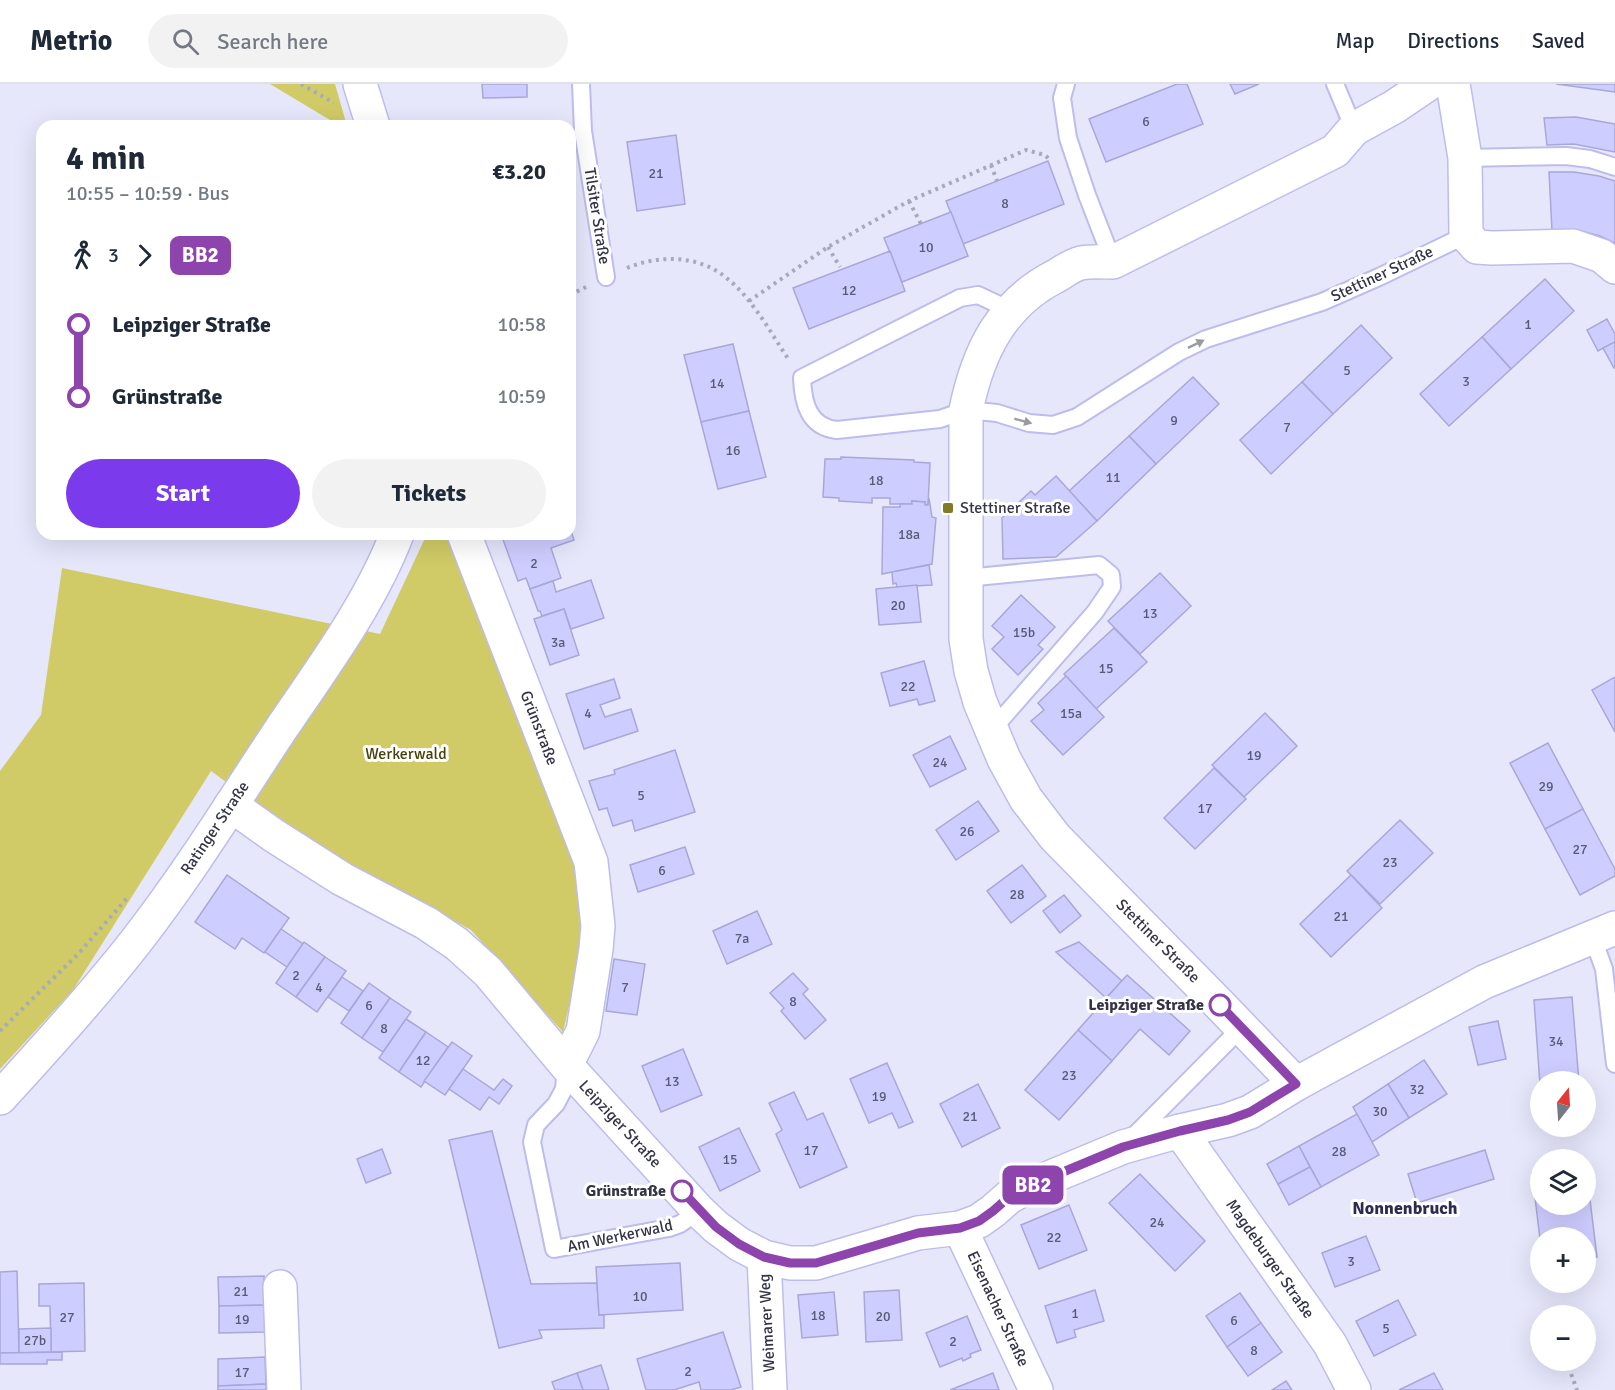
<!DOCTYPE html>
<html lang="en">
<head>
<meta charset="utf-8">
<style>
	:root { --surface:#fff; --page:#f2f2f3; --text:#1f2937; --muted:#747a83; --line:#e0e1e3; --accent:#7c3aed }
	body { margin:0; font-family:Signika,sans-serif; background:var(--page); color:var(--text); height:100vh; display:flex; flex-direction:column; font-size:22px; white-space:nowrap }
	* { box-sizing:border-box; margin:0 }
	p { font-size:20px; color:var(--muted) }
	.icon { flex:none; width:33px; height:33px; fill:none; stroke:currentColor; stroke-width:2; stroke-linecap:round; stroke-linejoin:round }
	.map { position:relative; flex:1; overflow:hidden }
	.sheet { position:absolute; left:36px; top:36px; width:540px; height:420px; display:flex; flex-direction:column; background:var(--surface); border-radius:18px; box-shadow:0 6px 24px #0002 }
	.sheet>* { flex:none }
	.badge { padding:0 12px; border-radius:9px; font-size:21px; line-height:39px }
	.needle { width:39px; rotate:17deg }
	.tools { position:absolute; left:1530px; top:987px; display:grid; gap:12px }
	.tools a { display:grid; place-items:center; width:66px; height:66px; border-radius:50%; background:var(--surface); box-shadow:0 6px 24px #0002; font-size:30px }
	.map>.badge { position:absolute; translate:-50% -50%; box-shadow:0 0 0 3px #fff }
	.legs { display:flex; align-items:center; gap:9px; height:66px; padding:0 30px; font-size:20px }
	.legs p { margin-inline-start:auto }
	.headline { display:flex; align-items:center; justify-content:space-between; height:102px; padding:0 30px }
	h1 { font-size:33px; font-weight:700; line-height:45px }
	.cta { display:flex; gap:12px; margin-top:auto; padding:12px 30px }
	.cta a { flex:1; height:69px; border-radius:36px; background:var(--accent); color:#fff; font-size:24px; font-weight:700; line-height:69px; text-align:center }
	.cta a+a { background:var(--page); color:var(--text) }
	ul { padding:0 30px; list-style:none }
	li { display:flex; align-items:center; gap:21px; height:72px; font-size:22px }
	li i { display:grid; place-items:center; width:9px; height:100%; margin:0 8px; background:currentColor }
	li i::after { content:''; width:15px; height:15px; margin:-8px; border:4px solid; border-radius:50%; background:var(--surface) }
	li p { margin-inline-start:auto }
	li:first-child i { background:linear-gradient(#0000 50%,currentColor 0) }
	li:last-child i { background:linear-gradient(currentColor 50%,#0000 0) }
	header { display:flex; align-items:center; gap:36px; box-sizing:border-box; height:84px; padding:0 30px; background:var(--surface); border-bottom:2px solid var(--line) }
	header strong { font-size:28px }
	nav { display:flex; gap:33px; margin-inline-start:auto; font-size:21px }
	.search { width:420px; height:54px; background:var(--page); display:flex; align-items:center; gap:15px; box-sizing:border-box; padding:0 21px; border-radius:33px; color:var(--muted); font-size:22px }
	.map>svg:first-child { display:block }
	.green { fill:#d0cb66 }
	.building { fill:#cecdff; stroke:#a9a7d7; stroke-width:1.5 }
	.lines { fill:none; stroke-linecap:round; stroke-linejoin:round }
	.lane-casing { stroke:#bebced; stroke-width:20 }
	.street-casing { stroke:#bebced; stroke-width:36 }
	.primary-casing { stroke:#bebced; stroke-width:36 }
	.path { stroke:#a9a9bd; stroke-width:4; stroke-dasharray:3 4.5; stroke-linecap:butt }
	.lane { stroke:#fff; stroke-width:16 }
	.street { stroke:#fff; stroke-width:33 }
	.primary { stroke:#fff; stroke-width:33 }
	.oneway { fill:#9a9aa3 }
	.line-1-casing { stroke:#fff; stroke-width:14 }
	.line-1 { stroke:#8e44ad; stroke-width:9 }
	.poi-dot { fill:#817c23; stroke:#fff; stroke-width:2 }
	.stop-1-dot { fill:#fff; stroke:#8e44ad; stroke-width:3 }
	.labels { text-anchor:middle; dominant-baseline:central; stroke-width:6; stroke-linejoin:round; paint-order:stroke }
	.number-label { font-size:14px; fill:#5a5a75 }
	.street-label { font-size:16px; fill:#343447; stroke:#fff }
	.poi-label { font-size:16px; fill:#343447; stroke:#fff; text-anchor:start }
	.park-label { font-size:16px; fill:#454209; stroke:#fff }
	.stop-label { font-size:16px; font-weight:bold; fill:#343447; stroke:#fff; text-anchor:end }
	.neighbourhood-label { font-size:18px; font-weight:bold; fill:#2e2b52; stroke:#fff }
</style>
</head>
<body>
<header>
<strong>Metrio</strong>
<div class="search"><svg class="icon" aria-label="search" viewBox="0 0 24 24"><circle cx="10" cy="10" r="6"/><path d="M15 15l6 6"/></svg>Search here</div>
<nav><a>Map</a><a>Directions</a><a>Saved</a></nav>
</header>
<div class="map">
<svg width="1615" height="1306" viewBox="0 0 1615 1306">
	<rect width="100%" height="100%" fill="#e7e7fc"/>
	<g class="green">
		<path d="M270,0H335L347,42H340Z"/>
		<path d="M427,450H454L583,790L580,874L563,948L471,846L349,779L270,730L211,687L73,906L0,985V687L41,631L62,484L380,550Z"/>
	</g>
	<g class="building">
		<path d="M482,0H527V13L483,14Z"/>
		<path d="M1177,0H1187L1203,40L1106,78L1089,35Z"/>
		<path d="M1230,0H1259L1235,10Z"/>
		<path d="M1556,0H1615V8Z"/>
		<path d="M1576,33L1615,40V68L1574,60L1547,61L1544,34Z"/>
		<path d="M676,51L685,120L637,127L627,58Z"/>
		<path d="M1048,77L1064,120L963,160L946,117Z"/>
		<path d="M1549,88H1574L1599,92L1615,97V159L1600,152L1585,148L1552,147Z"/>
		<path d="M951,128L968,172L902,198L884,154Z"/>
		<path d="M890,167L905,207L809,245L793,204Z"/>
		<path d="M1545,195L1574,227L1511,285L1482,253Z"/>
		<path d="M1607,235L1615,250V258L1598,267L1587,246Z"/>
		<path d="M1361,241L1392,274L1333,330L1302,298Z"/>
		<path d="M1482,253L1511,285L1449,342L1420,310Z"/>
		<path d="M1615,258V284H1614L1603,264Z"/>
		<path d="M733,260L749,327L701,338L684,271Z"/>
		<path d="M1193,293L1219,320L1156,380L1129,352Z"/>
		<path d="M1302,298L1333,330L1271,390L1240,356Z"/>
		<path d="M749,327L766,393L718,405L701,338Z"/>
		<path d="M1129,352L1156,380L1097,437L1069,407Z"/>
		<path d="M841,373L914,376V378L930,379L928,421H925V418L912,417V420H890V414H872V419L839,417V414L823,413L825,375H841Z"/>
		<path d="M1056,392L1097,437L1056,473L1003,475L1002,434L1031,407L1035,411Z"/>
		<path d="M929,414L932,433L936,434L932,480L882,490L883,423H900V420H912V417L925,418V421H928Z"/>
		<path d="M570,444L574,456L551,464L561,494L530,505L526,494L518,497L501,450H570Z"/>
		<path d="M929,481L932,501L897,503L896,499L893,500L892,488Z"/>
		<path d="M1160,489L1191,522L1140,570L1108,537Z"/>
		<path d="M591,496L604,534L571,545L564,525L542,532L540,527H538L530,505L553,497L556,508Z"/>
		<path d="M917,501L921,538L879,541L876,505Z"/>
		<path d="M1021,511L1055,543L1038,561L1043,565L1018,591L992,565L1004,553L992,542Z"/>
		<path d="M564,525L579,571L550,581L534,535Z"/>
		<path d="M1114,544L1147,578L1096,625L1064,590Z"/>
		<path d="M924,577L935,617L919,621L917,615L890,622L881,589Z"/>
		<path d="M1066,592L1104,633L1063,671L1031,637L1044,626L1038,619Z"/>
		<path d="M1615,593V648L1592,606Z"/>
		<path d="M614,595L620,614L600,621L605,633L631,625L638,647L584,665L566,610Z"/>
		<path d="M1265,629L1297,662L1244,713L1212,681Z"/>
		<path d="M950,652L966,685L930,703L913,671Z"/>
		<path d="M1548,659L1583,725L1545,745L1510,679Z"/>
		<path d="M675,666L695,728L635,747L632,736L613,742L607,724L599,726L589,697L615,690L614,686Z"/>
		<path d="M1214,684L1246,715L1195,765L1164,734Z"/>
		<path d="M978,717L999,747L956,776L936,746Z"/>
		<path d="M1583,725L1615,785V792L1580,811L1545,745Z"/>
		<path d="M1400,736L1433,769L1380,820L1347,787Z"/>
		<path d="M685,763L694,790L638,808L630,781Z"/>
		<path d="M1022,781L1046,812L1011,839L987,807Z"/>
		<path d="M227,791L289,834L264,869L242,854L235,865L195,838Z"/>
		<path d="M1351,791L1382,824L1331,873L1300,840Z"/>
		<path d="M1064,811L1081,832L1060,849L1043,827Z"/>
		<path d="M757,827L772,860L727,880L713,847Z"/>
		<path d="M281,845L303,860L287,883L265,868Z"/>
		<path d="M304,858L325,873L296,913L276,899Z"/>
		<path d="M1079,858L1122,897L1106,914L1056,868Z"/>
		<path d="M325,873L346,887L317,928L296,913Z"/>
		<path d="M614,875L645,880L637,931L606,927Z"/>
		<path d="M793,889L808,905L803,910L826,936L805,955L781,927L784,924L770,909Z"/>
		<path d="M1127,891L1190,947L1169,971L1140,945L1112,977L1078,946Z"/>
		<path d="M342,893L363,907L349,927L328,913Z"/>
		<path d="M369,899L390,914L362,954L341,939Z"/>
		<path d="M1572,913L1579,998H1540V1001L1534,916Z"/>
		<path d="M390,914L411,928L383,968L362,954Z"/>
		<path d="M406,935L426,948L399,988L379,974Z"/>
		<path d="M1498,937L1506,975L1478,981L1469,943Z"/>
		<path d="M1078,946L1112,977L1059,1036L1025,1006Z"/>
		<path d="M426,948L448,963L421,1003L399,988Z"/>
		<path d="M452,958L472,972L445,1011L424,997Z"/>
		<path d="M683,965L702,1011L661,1028L642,982Z"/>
		<path d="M1424,976L1447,1010L1409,1034L1388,1000Z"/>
		<path d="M887,979L913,1038L899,1044L892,1029L869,1039L850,995Z"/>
		<path d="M463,985L494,1006L503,995L512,1002L499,1020L489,1013L480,1026L449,1005Z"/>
		<path d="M978,1000L1000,1044L962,1063L940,1020Z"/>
		<path d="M1388,1000L1409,1034L1372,1058L1353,1023Z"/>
		<path d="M794,1008L807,1036L823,1029L847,1083L800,1104L776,1050L782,1046L769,1019Z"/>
		<path d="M1357,1030L1379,1071L1321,1103L1299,1062Z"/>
		<path d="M739,1044L760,1087L720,1107L699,1063Z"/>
		<path d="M492,1047L531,1200L597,1199L599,1231H604V1244L539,1246L542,1254L499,1264L449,1056Z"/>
		<path d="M1299,1062L1310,1083L1278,1100L1267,1080Z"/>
		<path d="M382,1065L391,1089L366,1099L357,1075Z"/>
		<path d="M1485,1066L1494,1095L1417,1119L1408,1090Z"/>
		<path d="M1310,1083L1321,1103L1289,1121L1278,1100Z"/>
		<path d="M1586,1083L1597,1173L1586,1174V1154H1540V1155L1532,1089L1540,1088V1120H1586Z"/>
		<path d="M1140,1090L1205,1157L1175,1187L1109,1119Z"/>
		<path d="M1069,1121L1087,1166L1039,1185L1021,1141Z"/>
		<path d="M1366,1152L1380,1186L1335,1203L1322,1169Z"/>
		<path d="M680,1179L683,1226L599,1231L596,1183Z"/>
		<path d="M17,1187L19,1269H0V1188Z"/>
		<path d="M264,1192L265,1221L219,1222L218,1193Z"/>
		<path d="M84,1199L85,1267L51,1268L50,1222H39V1200Z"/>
		<path d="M899,1206L902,1256L866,1258L864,1208Z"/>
		<path d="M1095,1206L1104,1237L1074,1246L1076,1253L1057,1259L1045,1222Z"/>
		<path d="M834,1208L838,1251L802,1254L798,1211Z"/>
		<path d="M1240,1209L1261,1239L1227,1263L1206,1232Z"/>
		<path d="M1398,1216L1416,1251L1374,1272L1356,1237Z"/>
		<path d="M265,1221V1248L219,1249V1222Z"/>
		<path d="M967,1232L981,1266L970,1270L971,1273L963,1277L962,1274L940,1283L926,1249Z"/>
		<path d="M1261,1239L1282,1268L1248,1292L1227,1263Z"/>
		<path d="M51,1244V1268L19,1269V1245Z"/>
		<path d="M723,1248L741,1303L731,1306H701L699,1298L674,1306H646L637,1275Z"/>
		<path d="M62,1268V1276H47V1280H0V1269Z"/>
		<path d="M265,1273L266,1300L218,1302V1275Z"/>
		<path d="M601,1281L609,1306H583L577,1289Z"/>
		<path d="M577,1289L583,1306H555L552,1298Z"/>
		<path d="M993,1289L999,1306H950Z"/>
		<path d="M1434,1289L1443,1306H1399Z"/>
		<path d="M1286,1297L1292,1306H1272Z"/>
		<path d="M266,1300V1306H218V1302Z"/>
	</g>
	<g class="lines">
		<defs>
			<g id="lane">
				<path d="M581,0L583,47L606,193"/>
				<path d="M1066,0L1062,14L1068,54L1087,111L1113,178"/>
				<path d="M1335,0L1354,45"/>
				<path d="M1465,74L1566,72L1590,75L1615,83"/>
				<path d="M1010,226L978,211L960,214L802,294C803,318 808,343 837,346L940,335L966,326L997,329L1029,339L1053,341L1077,333L1179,268L1206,255L1322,218L1379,193L1466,151"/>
				<path d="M966,494L1099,481L1111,491L1112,503L1095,528L991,647"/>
				<path d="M1592,852L1604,885L1615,980"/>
				<path d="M566,982L564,1005L556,1020L536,1041L532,1058L554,1165L669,1144L680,1140L699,1127"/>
				<path d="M1130,1056L1242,943"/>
			</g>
			<g id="street">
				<path d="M1453,0L1465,74L1466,151L1477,163L1492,164L1573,162L1602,172L1615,183"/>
				<path d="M464,450L591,778L598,842L596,865L583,947L566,981"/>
				<path d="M231,721L273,751L342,795L426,839L457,860L488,888L566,981L699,1127L716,1143L739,1160L764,1173L790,1179H816L918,1149L960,1144L979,1137L993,1127L1009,1113L1027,1103L1123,1063L1180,1047L1228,1036L1250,1028L1296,1000L1484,898L1615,844"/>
				<path d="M1296,1000L1220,921L1055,753L1026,715L1004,675L980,618L971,587L966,555V326C978,268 1001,220 1056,192C1063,188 1072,181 1081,179C1091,177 1103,178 1113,178L1335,67L1354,45L1394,23L1428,0"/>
				<path d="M1180,1047L1330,1260L1354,1306"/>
				<path d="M960,1144L1036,1306"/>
				<path d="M764,1173L770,1306"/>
				<path d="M280,1203L284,1306"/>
			</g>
			<g id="primary">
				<path d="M360,0L373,42"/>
				<path d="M0,1014C47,962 94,911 137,856C189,789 234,716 281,645C323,583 370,520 397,450"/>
			</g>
		</defs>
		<use href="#lane" class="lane-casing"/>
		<use href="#street" class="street-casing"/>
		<use href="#primary" class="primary-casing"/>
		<g class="path">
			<path d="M301,0L334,19"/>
			<path d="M991,81L997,97"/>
			<path d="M909,117L921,140"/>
			<path d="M828,163L840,183"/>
			<path d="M627,184C658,171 697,171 724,192C752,213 770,248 789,276"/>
			<path d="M570,211L588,202"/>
			<path d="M749,217L828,163L909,117L1026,66L1045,71L1051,77"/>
			<path d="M0,947L80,868L128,813"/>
			<path d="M1566,1276L1577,1306"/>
		</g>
		<use href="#lane" class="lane"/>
		<use href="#street" class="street"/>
		<use href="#primary" class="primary"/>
	</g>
	<defs><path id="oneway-solid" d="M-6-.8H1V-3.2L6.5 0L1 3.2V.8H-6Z" transform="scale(1.5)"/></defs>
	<g class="oneway">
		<use href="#oneway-solid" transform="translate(1196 260) rotate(-26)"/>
		<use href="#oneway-solid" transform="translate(1023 337) rotate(15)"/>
	</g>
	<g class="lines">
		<defs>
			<path id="line-1" d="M682,1107L716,1143L739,1160L764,1173L790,1179H816L918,1149L960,1144L979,1137L993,1127L1009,1113L1027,1103L1123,1063L1180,1047L1228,1036L1250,1028L1296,1000L1220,921"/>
		</defs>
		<use href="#line-1" class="line-1-casing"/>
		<use href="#line-1" class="line-1"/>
	</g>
	<rect class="poi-dot" x="942" y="418" width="12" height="12" rx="3"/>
	<g class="stop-1-dot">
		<circle cx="1220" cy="921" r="10"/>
		<circle cx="682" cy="1107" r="10"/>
	</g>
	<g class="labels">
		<g class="number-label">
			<text x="1146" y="37">6</text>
			<text x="656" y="89">21</text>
			<text x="1005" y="119">8</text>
			<text x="926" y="163">10</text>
			<text x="849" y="206">12</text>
			<text x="1528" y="240">1</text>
			<text x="1347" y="286">5</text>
			<text x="1466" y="297">3</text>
			<text x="717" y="299">14</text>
			<text x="1174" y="336">9</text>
			<text x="1287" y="343">7</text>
			<text x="733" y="366">16</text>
			<text x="1113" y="393">11</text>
			<text x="876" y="396">18</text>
			<text x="909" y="450">18a</text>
			<text x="534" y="479">2</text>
			<text x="898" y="521">20</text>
			<text x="1150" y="529">13</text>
			<text x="1024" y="548">15b</text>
			<text x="558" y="558">3a</text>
			<text x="1106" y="584">15</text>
			<text x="908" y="602">22</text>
			<text x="588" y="629">4</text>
			<text x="1071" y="629">15a</text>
			<text x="1254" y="671">19</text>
			<text x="940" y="678">24</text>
			<text x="1546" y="702">29</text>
			<text x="641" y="711">5</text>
			<text x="1205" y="724">17</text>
			<text x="967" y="747">26</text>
			<text x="1580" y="765">27</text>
			<text x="1390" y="778">23</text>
			<text x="662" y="786">6</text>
			<text x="1017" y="810">28</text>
			<text x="1341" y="832">21</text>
			<text x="742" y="854">7a</text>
			<text x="296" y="891">2</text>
			<text x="319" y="903">4</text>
			<text x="625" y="903">7</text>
			<text x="793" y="917">8</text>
			<text x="369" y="921">6</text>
			<text x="384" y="944">8</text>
			<text x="1556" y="957">34</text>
			<text x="423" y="976">12</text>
			<text x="1069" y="991">23</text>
			<text x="672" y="997">13</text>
			<text x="1417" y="1005">32</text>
			<text x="879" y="1012">19</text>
			<text x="1380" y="1027">30</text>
			<text x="970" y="1032">21</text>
			<text x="811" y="1066">17</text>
			<text x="1339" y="1067">28</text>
			<text x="730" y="1075">15</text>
			<text x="1157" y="1138">24</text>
			<text x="1054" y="1153">22</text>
			<text x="1351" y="1177">3</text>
			<text x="241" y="1207">21</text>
			<text x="640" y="1212">10</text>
			<text x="1075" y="1229">1</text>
			<text x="818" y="1231">18</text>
			<text x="883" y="1232">20</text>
			<text x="67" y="1233">27</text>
			<text x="242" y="1235">19</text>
			<text x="1234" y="1236">6</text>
			<text x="1386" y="1244">5</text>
			<text x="35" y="1256">27b</text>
			<text x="953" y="1257">2</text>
			<text x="1254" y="1266">8</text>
			<text x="688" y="1287">2</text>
			<text x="242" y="1288">17</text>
		</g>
		<g class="street-label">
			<text transform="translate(597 132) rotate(81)">Tilsiter Straße</text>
			<text transform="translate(1382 190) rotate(-25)">Stettiner Straße</text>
			<text transform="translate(539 644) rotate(69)">Grünstraße</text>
			<text transform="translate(215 744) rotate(-56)">Ratinger Straße</text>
			<text transform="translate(1158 857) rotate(45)">Stettiner Straße</text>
			<text transform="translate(620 1040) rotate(47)">Leipziger Straße</text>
			<text transform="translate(620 1152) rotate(-12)">Am Werkerwald</text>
			<text transform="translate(1270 1175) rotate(55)">Magdeburger Straße</text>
			<text transform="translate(998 1225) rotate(65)">Eisenacher Straße</text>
			<text transform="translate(767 1239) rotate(-93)">Weimarer Weg</text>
		</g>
		<g class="poi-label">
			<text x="960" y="424">Stettiner Straße</text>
		</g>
		<g class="park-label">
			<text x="406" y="670">Werkerwald</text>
		</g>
		<g class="stop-label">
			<text x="1204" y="921">Leipziger Straße</text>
			<text x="666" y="1107">Grünstraße</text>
		</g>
		<g class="neighbourhood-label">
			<text x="1405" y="1124">Nonnenbruch</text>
		</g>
	</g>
</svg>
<div class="tools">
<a><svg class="needle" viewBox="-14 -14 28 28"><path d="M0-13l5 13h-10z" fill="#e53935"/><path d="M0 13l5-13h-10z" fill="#747a83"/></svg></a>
<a><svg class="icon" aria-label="layers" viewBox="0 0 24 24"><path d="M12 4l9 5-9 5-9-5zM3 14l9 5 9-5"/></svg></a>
<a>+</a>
<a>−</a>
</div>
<b class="badge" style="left:1033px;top:1101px;background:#8e44ad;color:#fff">BB2</b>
<section class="sheet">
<div class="headline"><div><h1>4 min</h1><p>10:55 – 10:59 · Bus</p></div><b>€3.20</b></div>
<div class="legs"><svg class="icon" aria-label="walk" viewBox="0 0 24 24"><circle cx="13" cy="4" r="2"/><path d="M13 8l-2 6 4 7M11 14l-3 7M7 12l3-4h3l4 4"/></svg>3<svg class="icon" aria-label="forward" viewBox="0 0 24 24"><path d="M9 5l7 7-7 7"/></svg><b class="badge" style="background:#8e44ad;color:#fff">BB2</b></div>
<ul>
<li><i style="color:#8e44ad"></i><b>Leipziger Straße</b><p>10:58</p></li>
<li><i style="color:#8e44ad"></i><b>Grünstraße</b><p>10:59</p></li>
</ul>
<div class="cta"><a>Start</a><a>Tickets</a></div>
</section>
</div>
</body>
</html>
